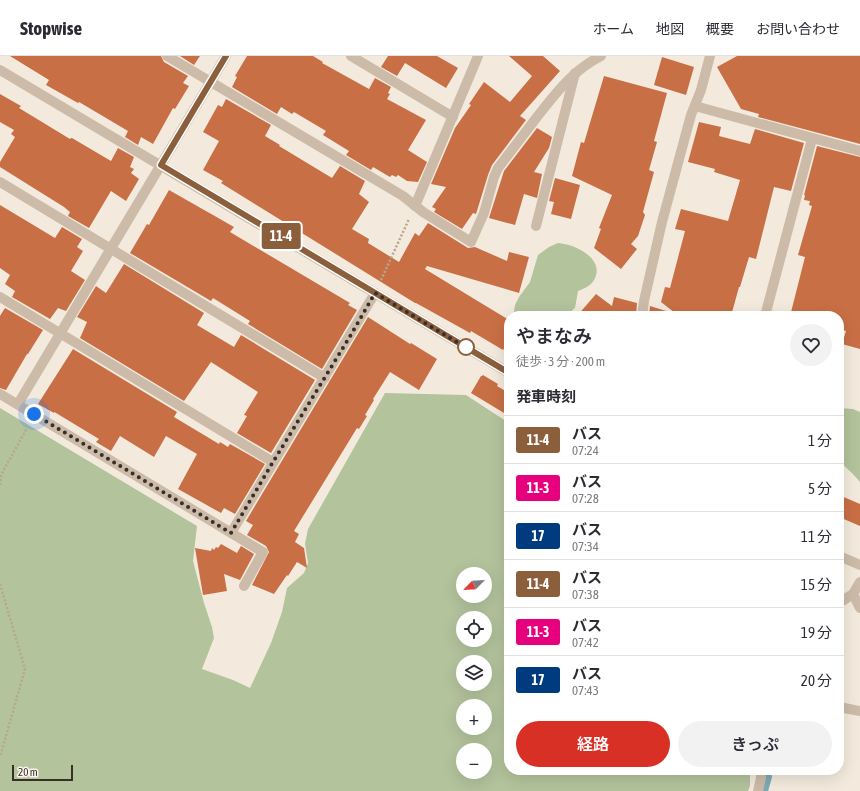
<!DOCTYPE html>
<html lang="ja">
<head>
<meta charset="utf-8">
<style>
	:root { --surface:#fff; --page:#f2f2f3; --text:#2b2b33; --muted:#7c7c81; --line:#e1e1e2; --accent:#d93025 }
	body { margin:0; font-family:"Asap Condensed","Noto Sans JP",sans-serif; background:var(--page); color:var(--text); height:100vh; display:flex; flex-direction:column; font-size:15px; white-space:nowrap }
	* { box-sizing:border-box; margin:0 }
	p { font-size:13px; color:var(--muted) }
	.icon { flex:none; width:22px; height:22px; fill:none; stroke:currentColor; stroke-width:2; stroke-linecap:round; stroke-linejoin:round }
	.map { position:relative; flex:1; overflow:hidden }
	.details { position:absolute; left:504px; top:255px; width:340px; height:464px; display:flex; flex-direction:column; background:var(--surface); border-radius:16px; box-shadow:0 4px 16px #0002 }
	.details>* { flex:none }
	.badge { padding:0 8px; border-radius:3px; font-size:14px; line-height:26px }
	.needle { width:26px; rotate:246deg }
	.fabs { position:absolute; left:456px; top:511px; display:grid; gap:8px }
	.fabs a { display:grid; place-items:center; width:36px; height:36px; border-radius:50%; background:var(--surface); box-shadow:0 4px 16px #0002; font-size:20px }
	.scale { position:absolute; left:12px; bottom:10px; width:61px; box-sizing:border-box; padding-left:4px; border:2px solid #382f29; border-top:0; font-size:11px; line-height:14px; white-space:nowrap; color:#382f29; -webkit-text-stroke:3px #faf4ea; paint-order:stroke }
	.you { position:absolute; width:20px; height:20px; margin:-10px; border:3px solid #fff; border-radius:50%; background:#1a73e8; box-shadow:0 0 0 6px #1a73e833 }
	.map>.badge { position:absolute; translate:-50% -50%; box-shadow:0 0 0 2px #fff }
	h2 { padding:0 12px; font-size:15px; line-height:36px }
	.round { display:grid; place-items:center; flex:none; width:42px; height:42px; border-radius:21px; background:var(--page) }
	.headline { display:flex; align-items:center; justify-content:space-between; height:68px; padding:0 12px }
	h1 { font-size:19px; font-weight:600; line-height:30px }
	.primary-button { display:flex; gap:8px; margin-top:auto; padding:8px 12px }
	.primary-button a { flex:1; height:46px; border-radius:24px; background:var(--accent); color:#fff; font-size:16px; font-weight:600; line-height:46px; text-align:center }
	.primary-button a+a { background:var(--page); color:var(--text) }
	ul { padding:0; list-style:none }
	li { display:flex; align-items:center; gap:12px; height:48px; padding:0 12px; border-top:1px solid var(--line) }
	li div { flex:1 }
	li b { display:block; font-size:15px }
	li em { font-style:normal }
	li .badge { min-width:44px; font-weight:700; text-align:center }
	header { display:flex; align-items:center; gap:24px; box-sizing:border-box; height:56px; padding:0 20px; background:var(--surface); border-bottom:1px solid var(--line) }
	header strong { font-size:19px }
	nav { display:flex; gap:22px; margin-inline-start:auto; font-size:14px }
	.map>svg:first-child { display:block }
	.green { fill:#b3c39c; fill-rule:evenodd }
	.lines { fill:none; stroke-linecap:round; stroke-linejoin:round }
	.stream { stroke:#7babb1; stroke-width:6 }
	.building { fill:#c96f45 }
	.path { stroke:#b8a592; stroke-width:2.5; stroke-dasharray:2 2; stroke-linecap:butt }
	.minor { stroke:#ccbba8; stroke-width:10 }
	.line-casing { stroke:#fff; stroke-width:9 }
	.line { stroke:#8b5e3c; stroke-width:6 }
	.walk { stroke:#382f29; stroke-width:4; stroke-dasharray:0 7.2 }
	.stop-dot { fill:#fff; stroke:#8b5e3c; stroke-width:2 }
</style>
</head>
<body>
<header>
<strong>Stopwise</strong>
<nav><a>ホーム</a><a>地図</a><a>概要</a><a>お問い合わせ</a></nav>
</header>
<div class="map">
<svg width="860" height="735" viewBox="0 0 860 735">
	<rect width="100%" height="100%" fill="#f3eadd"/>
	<g class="green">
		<path d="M558,187C575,188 606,203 594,224C591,230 583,233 578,235L575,252L569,257L549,256L537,260H520L514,256L515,249L519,241L530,226L538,199L549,191Z"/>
		<path d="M385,337L466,339L509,367V714H750V730L748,735H0V352L197,470L193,505L204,547L212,571L214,582L202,613L233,624L250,632L271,587L282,556L287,532L304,517L308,507L305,488L308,473ZM463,518H485V540H463ZM463,562H485V584H463ZM463,606H485V628H463ZM463,650H485V672H463ZM463,694H485V716H463Z"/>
		<path d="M839,352L853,353L860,356V426L853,418L839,405Z"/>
	</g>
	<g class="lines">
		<path class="stream" d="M765,735L769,721L768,714"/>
	</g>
	<g class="building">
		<path d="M10,0H161L164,6L188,20L183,27L189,30L175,53L173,52L153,88L141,81L138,89L125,81L128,75L79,46L78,47L46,29L49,24Z"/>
		<path d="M180,0H200L194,9Z"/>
		<path d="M247,0H313L323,6L322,7L369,33L375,22L391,31L388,37L390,38L387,43L426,64L408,94L427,106L418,126L407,125L398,119L396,121L392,119L390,121L373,111L371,114L346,99L349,95L323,79L326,75L294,56L292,58L281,51L277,58L232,31L237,21L235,20Z"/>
		<path d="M388,0H437L458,12L446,32L405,7L397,20L381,11Z"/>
		<path d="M509,0H543L560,15L520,60L526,64L492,109L488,119L476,158L473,157L462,173L434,156L436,153L432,151L446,131L431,128L455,72L471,49L469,48L484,26L510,46L532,20Z"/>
		<path d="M737,0H860V88L758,61L759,58L741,53L717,11Z"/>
		<path d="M662,1L694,11L686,39L654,29Z"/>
		<path d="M604,20L667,37L654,85L657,86L649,114L654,116L643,156L645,159L638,180L631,188L637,193L621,213L594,192L601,173L599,172L612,139L572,120L581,86L584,87Z"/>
		<path d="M0,38L21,50L19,52L70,83L71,82H72L111,105L118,92L134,101L130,111L134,113L131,117L139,123L126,145L111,135L89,172L68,160L70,156L64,151L0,111V106L15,81L11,78L14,74L0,66Z"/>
		<path d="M226,43L271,69L265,80L280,89L279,90L332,122L340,110L365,125L359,138L369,146L352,173L369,183L368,187L399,206L415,177L419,180L428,167L468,192L475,191L507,205L509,196L529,201L519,237L427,210L425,213L509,264V284L503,294L471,275L470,277L416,247H415L221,127L223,125L203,114L219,85L203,76L218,49L222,51Z"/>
		<path d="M699,66L721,71L719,80L750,88L755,73L804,87L791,135L774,131L756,203L749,201L740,231H739L731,260H679L661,246L665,231L670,232L685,175L675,173L681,153L728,165L740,124L714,116L715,113L688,106Z"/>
		<path d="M537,72L552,81L549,92L534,116L542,118L537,142L524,138L515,169L489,162L504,115Z"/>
		<path d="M817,90L860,101V293L842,288L846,275L839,273V260H790L805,201L798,199L812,150L809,149L810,145L804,144L805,139H804Z"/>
		<path d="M555,122L580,129L571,163L551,158L554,146L549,145Z"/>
		<path d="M169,134L234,171L230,176L350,247L348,249L357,254L322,313L248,268L250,265L213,242L211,245L130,197L147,168L149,169Z"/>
		<path d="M0,149L55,182L62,171L82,183L77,191L83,195L71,215L85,224L66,255L58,252L50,263L12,241L15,235L5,228L10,219L0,212Z"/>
		<path d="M124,208L204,257L197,269L234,291L241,279L315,324L271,397L237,377L247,360L244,359L258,336L211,306L184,345L80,282L87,266L77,261L96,230L106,237Z"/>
		<path d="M596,238L612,250L614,241L637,247L636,260H577Z"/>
		<path d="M650,250L666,255L665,260H649Z"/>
		<path d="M5,252L43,274L28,298H27L6,334L0,332V260Z"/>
		<path d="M368,261L410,288L411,287L437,303L419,334L390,316L373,343L374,344L365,359L367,360L359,373L357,372L294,475L299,478L295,486L304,492L307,512L297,506L288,520L287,519L274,538L252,529L269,496L266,490L247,479L253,469L246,465Z"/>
		<path d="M73,293L177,356L174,361L219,388L220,386L228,391L230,388L265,408L235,458L224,452L221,457L178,433L197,398L166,380L154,401L120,380L111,395L96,386L99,383L56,357L54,356V357L38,348Z"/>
		<path d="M483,319L498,328L497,330L509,337V360L471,337L481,320H482Z"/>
		<path d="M839,439L860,448V470L839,461Z"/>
		<path d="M221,488L237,497L241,490L254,498L240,524L224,518L227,535L203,539L195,492L211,495L212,492L214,494L216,491L218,492Z"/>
	</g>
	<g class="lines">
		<g class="path">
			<path d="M381,224L409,163"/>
			<path d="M0,429L1,419L27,372"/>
			<path d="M0,528L25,613L0,701"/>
		</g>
		<g class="minor">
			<path d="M167,0L403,140L423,156L471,186L484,157L494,121L498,112C511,95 524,78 537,61C556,37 573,14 601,0"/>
			<path d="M351,0L453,61"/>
			<path d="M0,14L509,317"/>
			<path d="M695,50L860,95"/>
			<path d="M0,126L325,322"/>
			<path d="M415,150L478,0"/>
			<path d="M536,170L575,17"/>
			<path d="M0,241L273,406"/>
			<path d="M642,260L644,245L662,166L691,59L701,34L710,0"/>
			<path d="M765,260L812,83"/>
			<path d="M0,338L263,496L244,530"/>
			<path d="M18,348L226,0"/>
			<path d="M231,477L375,237"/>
			<path d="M839,500L860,509"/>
			<path d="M853,538L860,552"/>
			<path d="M839,547L853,538L860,526"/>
			<path d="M839,651L860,655"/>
			<path d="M758,735L761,722V714"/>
		</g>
	</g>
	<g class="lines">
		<defs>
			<path id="line" d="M226,0L161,109L509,317"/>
		</defs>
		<use href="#line" class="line-casing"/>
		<use href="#line" class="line"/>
		<path class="walk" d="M34,358L231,477L273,406L349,282L375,237L470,294L466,291"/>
	</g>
	<circle class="stop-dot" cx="466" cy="291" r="8"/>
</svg>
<div class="fabs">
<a><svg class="needle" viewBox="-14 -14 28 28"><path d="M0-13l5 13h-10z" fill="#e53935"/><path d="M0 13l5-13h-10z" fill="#7c7c81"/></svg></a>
<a><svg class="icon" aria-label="locate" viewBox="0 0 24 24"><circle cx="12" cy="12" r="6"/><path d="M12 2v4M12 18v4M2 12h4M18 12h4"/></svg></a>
<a><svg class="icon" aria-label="layers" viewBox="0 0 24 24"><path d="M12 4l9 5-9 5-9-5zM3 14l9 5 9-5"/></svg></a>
<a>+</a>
<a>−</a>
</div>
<div class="scale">20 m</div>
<div class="you" style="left:34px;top:358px"></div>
<b class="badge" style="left:281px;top:180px;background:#8b5e3c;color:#fff">11-4</b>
<section class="details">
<div class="headline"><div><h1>やまなみ</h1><p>徒歩 · 3 分 · 200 m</p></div><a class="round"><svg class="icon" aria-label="heart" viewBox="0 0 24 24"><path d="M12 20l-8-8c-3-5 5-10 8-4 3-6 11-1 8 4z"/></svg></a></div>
<h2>発車時刻</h2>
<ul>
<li><span class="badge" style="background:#8b5e3c;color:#fff">11-4</span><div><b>バス</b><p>07:24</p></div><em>1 分</em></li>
<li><span class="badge" style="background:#e6007e;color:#fff">11-3</span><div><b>バス</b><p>07:28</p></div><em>5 分</em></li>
<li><span class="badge" style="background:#003b80;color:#fff">17</span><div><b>バス</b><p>07:34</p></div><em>11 分</em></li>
<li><span class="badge" style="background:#8b5e3c;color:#fff">11-4</span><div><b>バス</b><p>07:38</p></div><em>15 分</em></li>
<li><span class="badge" style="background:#e6007e;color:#fff">11-3</span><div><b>バス</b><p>07:42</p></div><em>19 分</em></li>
<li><span class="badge" style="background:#003b80;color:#fff">17</span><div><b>バス</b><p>07:43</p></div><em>20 分</em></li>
</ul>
<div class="primary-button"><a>経路</a><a>きっぷ</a></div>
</section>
</div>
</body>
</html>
